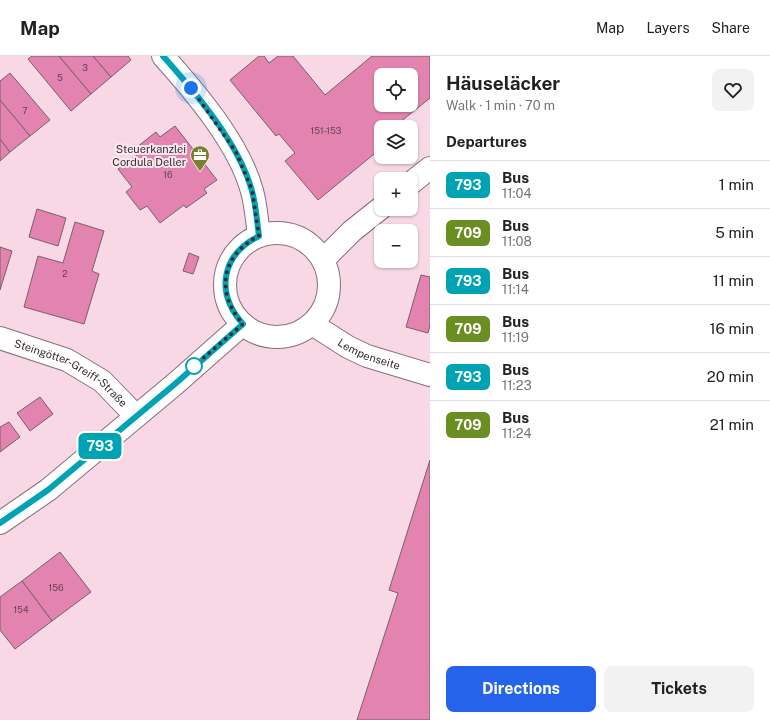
<!DOCTYPE html>
<html lang="en">
<head>
<meta charset="utf-8">
<style>
	:root { --surface:#fff; --page:#f2f2f2; --text:#202124; --muted:#757577; --line:#e0e0e0; --accent:#2563eb }
	body { margin:0; font-family:"Public Sans",sans-serif; background:var(--page); color:var(--text); height:100vh; display:flex; flex-direction:column; font-size:15px; white-space:nowrap }
	* { box-sizing:border-box; margin:0 }
	p { font-size:13px; color:var(--muted) }
	.icon { flex:none; width:22px; height:22px; fill:none; stroke:currentColor; stroke-width:2; stroke-linecap:round; stroke-linejoin:round }
	.map { position:relative; flex:1; overflow:hidden }
	.sheet { display:flex; flex-direction:column; background:var(--surface); width:340px }
	.sheet>* { flex:none }
	.badge { padding:0 8px; border-radius:6px; font-size:14px; line-height:26px }
	.fabs { position:absolute; left:374px; top:12px; display:grid; gap:8px }
	.fabs a { display:grid; place-items:center; width:44px; height:44px; border-radius:8px; background:var(--surface); box-shadow:0 1px 3px #0004; font-size:20px }
	.you { position:absolute; width:20px; height:20px; margin:-10px; border:3px solid #fff; border-radius:50%; background:#1a73e8; box-shadow:0 0 0 6px #1a73e833 }
	.map>.badge { position:absolute; translate:-50% -50%; box-shadow:0 0 0 2px #fff }
	h2 { padding:0 16px; font-size:15px; line-height:36px }
	.round { display:grid; place-items:center; flex:none; width:42px; height:42px; border-radius:8px; background:var(--page) }
	.overview { display:flex; align-items:center; justify-content:space-between; height:68px; padding:0 16px }
	h1 { font-size:19px; font-weight:700; line-height:30px }
	.primary-button { display:flex; gap:8px; margin-top:auto; padding:8px 16px }
	.primary-button a { flex:1; height:46px; border-radius:8px; background:var(--accent); color:#fff; font-size:16px; font-weight:700; line-height:46px; text-align:center }
	.primary-button a+a { background:var(--page); color:var(--text) }
	ul { padding:0; list-style:none }
	li { display:flex; align-items:center; gap:12px; height:48px; padding:0 16px; border-top:1px solid var(--line) }
	li div { flex:1 }
	li b { display:block; font-size:15px }
	li em { font-style:normal }
	li .badge { min-width:44px; font-weight:700; text-align:center }
	header { display:flex; align-items:center; gap:24px; box-sizing:border-box; height:56px; padding:0 20px; background:var(--surface); border-bottom:1px solid var(--line) }
	header strong { font-size:19px }
	nav { display:flex; gap:22px; margin-inline-start:auto; font-size:14px }
	main { display:flex; flex:1; min-height:0 }
	.map>svg:first-child { display:block }
	.building { fill:#e284af; stroke:#7a5f6a; fill-rule:evenodd }
	.lines { fill:none; stroke-linecap:round; stroke-linejoin:round }
	.street-casing { stroke:#8a6e79; stroke-width:24 }
	.secondary-casing { stroke:#8a6e79; stroke-width:24 }
	.street { stroke:#fff; stroke-width:22 }
	.secondary { stroke:#fff; stroke-width:22 }
	.line-casing { stroke:#fff; stroke-width:9 }
	.line { stroke:#00a3b4; stroke-width:6 }
	.walk { stroke:#3a2e33; stroke-width:4; stroke-dasharray:0 7.2 }
	.stop-dot { fill:#fff; stroke:#00a3b4; stroke-width:2 }
	.labels { text-anchor:middle; dominant-baseline:central; stroke-width:4; stroke-linejoin:round; paint-order:stroke }
	.number-label { font-size:9px; fill:#644452 }
	.poi-label { font-size:11px; fill:#3a2e33; stroke:#fce9f0; text-anchor:end }
	.street-label { font-size:11px; fill:#3a2e33; stroke:#fce9f0 }
</style>
</head>
<body>
<header>
<strong>Map</strong>
<nav><a>Map</a><a>Layers</a><a>Share</a></nav>
</header>
<main>
<div class="map">
<svg width="430" height="664" viewBox="0 0 430 664">
	<rect width="100%" height="100%" fill="#f7d8e4"/>
	<g class="building">
		<path d="M32,0H59L91,38L71,55L28,3Z"/>
		<path d="M59,0H93L111,21L91,38Z"/>
		<path d="M93,0H128L131,4L111,21Z"/>
		<path d="M259,0H264L269,7L278,0H293L325,39L372,0H430V42L394,71H381V82L374,88L379,94L318,144L285,105L295,97L279,78L276,80L230,24ZM381,19H411V49H381Z"/>
		<path d="M10,17L50,64L30,80L0,44V25Z"/>
		<path d="M0,44L30,80L10,96L0,83Z"/>
		<path d="M175,70L217,124L204,133L207,137L186,152L184,149L160,167L147,150L140,154L126,136L132,131L118,113L141,96L137,91L156,76L160,81Z"/>
		<path d="M0,83L10,96L0,105Z"/>
		<path d="M37,153L66,162L58,190L29,181Z"/>
		<path d="M75,166L104,175L92,215L99,218L84,268L24,251L38,200L63,207Z"/>
		<path d="M0,191L12,195L0,234Z"/>
		<path d="M189,197L199,201L193,218L183,215Z"/>
		<path d="M421,219L430,221V269L428,277L406,271Z"/>
		<path d="M40,341L53,358L30,375L17,357Z"/>
		<path d="M9,366L20,381L0,396V371Z"/>
		<path d="M430,404V664H357L398,537L389,534Z"/>
		<path d="M60,496L91,536L52,565L22,525Z"/>
		<path d="M22,525L52,565L15,593L0,574V541Z"/>
	</g>
	<g class="lines">
		<defs>
			<g id="street">
				<path d="M163,0C195,36 239,87 252,135C256,149 257,165 259,180"/>
				<path id="s1" d="M312,268L348,291L367,300L430,319"/>
				<path id="s2" d="M0,282L67,304L102,325L136,360"/>
			</g>
			<g id="secondary">
				<path d="M411,127L430,112"/>
				<circle cx="277" cy="229" r="52"/>
				<path d="M323,204L352,175L381,152"/>
				<path d="M0,467L48,434L175,328L243,268"/>
			</g>
		</defs>
		<use href="#street" class="street-casing"/>
		<use href="#secondary" class="secondary-casing"/>
		<use href="#street" class="street"/>
		<use href="#secondary" class="secondary"/>
	</g>
	<g class="lines">
		<defs>
			<path id="line" d="M0,467L48,434L175,328L243,268C215,237 221,199 259,180C257,165 256,149 252,135C239,87 195,36 163,0"/>
		</defs>
		<use href="#line" class="line-casing"/>
		<use href="#line" class="line"/>
		<path class="walk" d="M191,32L236,96L252,134L259,180C221,199 215,237 243,268L194,310"/>
	</g>
	<defs>
		<symbol id="office-pin" viewBox="-11 -11 22 30"><path d="M0 17L-7.5 6A9.5 9.5 0 1 1 7.5 6Z" fill="#78812d" stroke="#fce9f0"/><path d="M-6-3h4V-5.5h4V-3h4V5H-6ZM-1-4.5V-3h2v-1.5ZM-6 0V1H6V0Z" fill="#fff"/></symbol>
	</defs>
	<g fill-rule="evenodd">
		<use href="#office-pin" x="189" y="88" width="22" height="30"/>
	</g>
	<circle class="stop-dot" cx="194" cy="310" r="8"/>
	<g class="labels">
		<g class="number-label">
			<text x="85" y="11">3</text>
			<text x="60" y="21">5</text>
			<text x="25" y="54">7</text>
			<text x="326" y="74">151-153</text>
			<text x="168" y="118">16</text>
			<text x="65" y="217">2</text>
			<text x="56" y="531">156</text>
			<text x="21" y="553">154</text>
		</g>
		<g class="poi-label">
			<text x="186" y="93">Steuerkanzlei<tspan x="186" dy="13">Cordula Deller</tspan></text>
		</g>
		<g class="street-label">
			<text stroke="none"><textPath href="#s1" startOffset="65">Lempenseite</textPath></text>
			<text stroke="none"><textPath href="#s2" startOffset="80">Steingötter-Greiff-Straße</textPath></text>
		</g>
	</g>
</svg>
<div class="fabs">
<a><svg class="icon" aria-label="locate" viewBox="0 0 24 24"><circle cx="12" cy="12" r="6"/><path d="M12 2v4M12 18v4M2 12h4M18 12h4"/></svg></a>
<a><svg class="icon" aria-label="layers" viewBox="0 0 24 24"><path d="M12 4l9 5-9 5-9-5zM3 14l9 5 9-5"/></svg></a>
<a>+</a>
<a>−</a>
</div>
<div class="you" style="left:191px;top:32px"></div>
<b class="badge" style="left:100px;top:390px;background:#00a3b4;color:#fff">793</b>
</div>
<section class="sheet">
<div class="overview"><div><h1>Häuseläcker</h1><p>Walk · 1 min · 70 m</p></div><a class="round"><svg class="icon" aria-label="heart" viewBox="0 0 24 24"><path d="M12 20l-8-8c-3-5 5-10 8-4 3-6 11-1 8 4z"/></svg></a></div>
<h2>Departures</h2>
<ul>
<li><span class="badge" style="background:#00a3b4;color:#fff">793</span><div><b>Bus</b><p>11:04</p></div><em>1 min</em></li>
<li><span class="badge" style="background:#6b8e23;color:#fff">709</span><div><b>Bus</b><p>11:08</p></div><em>5 min</em></li>
<li><span class="badge" style="background:#00a3b4;color:#fff">793</span><div><b>Bus</b><p>11:14</p></div><em>11 min</em></li>
<li><span class="badge" style="background:#6b8e23;color:#fff">709</span><div><b>Bus</b><p>11:19</p></div><em>16 min</em></li>
<li><span class="badge" style="background:#00a3b4;color:#fff">793</span><div><b>Bus</b><p>11:23</p></div><em>20 min</em></li>
<li><span class="badge" style="background:#6b8e23;color:#fff">709</span><div><b>Bus</b><p>11:24</p></div><em>21 min</em></li>
</ul>
<div class="primary-button"><a>Directions</a><a>Tickets</a></div>
</section>
</main>
</body>
</html>
